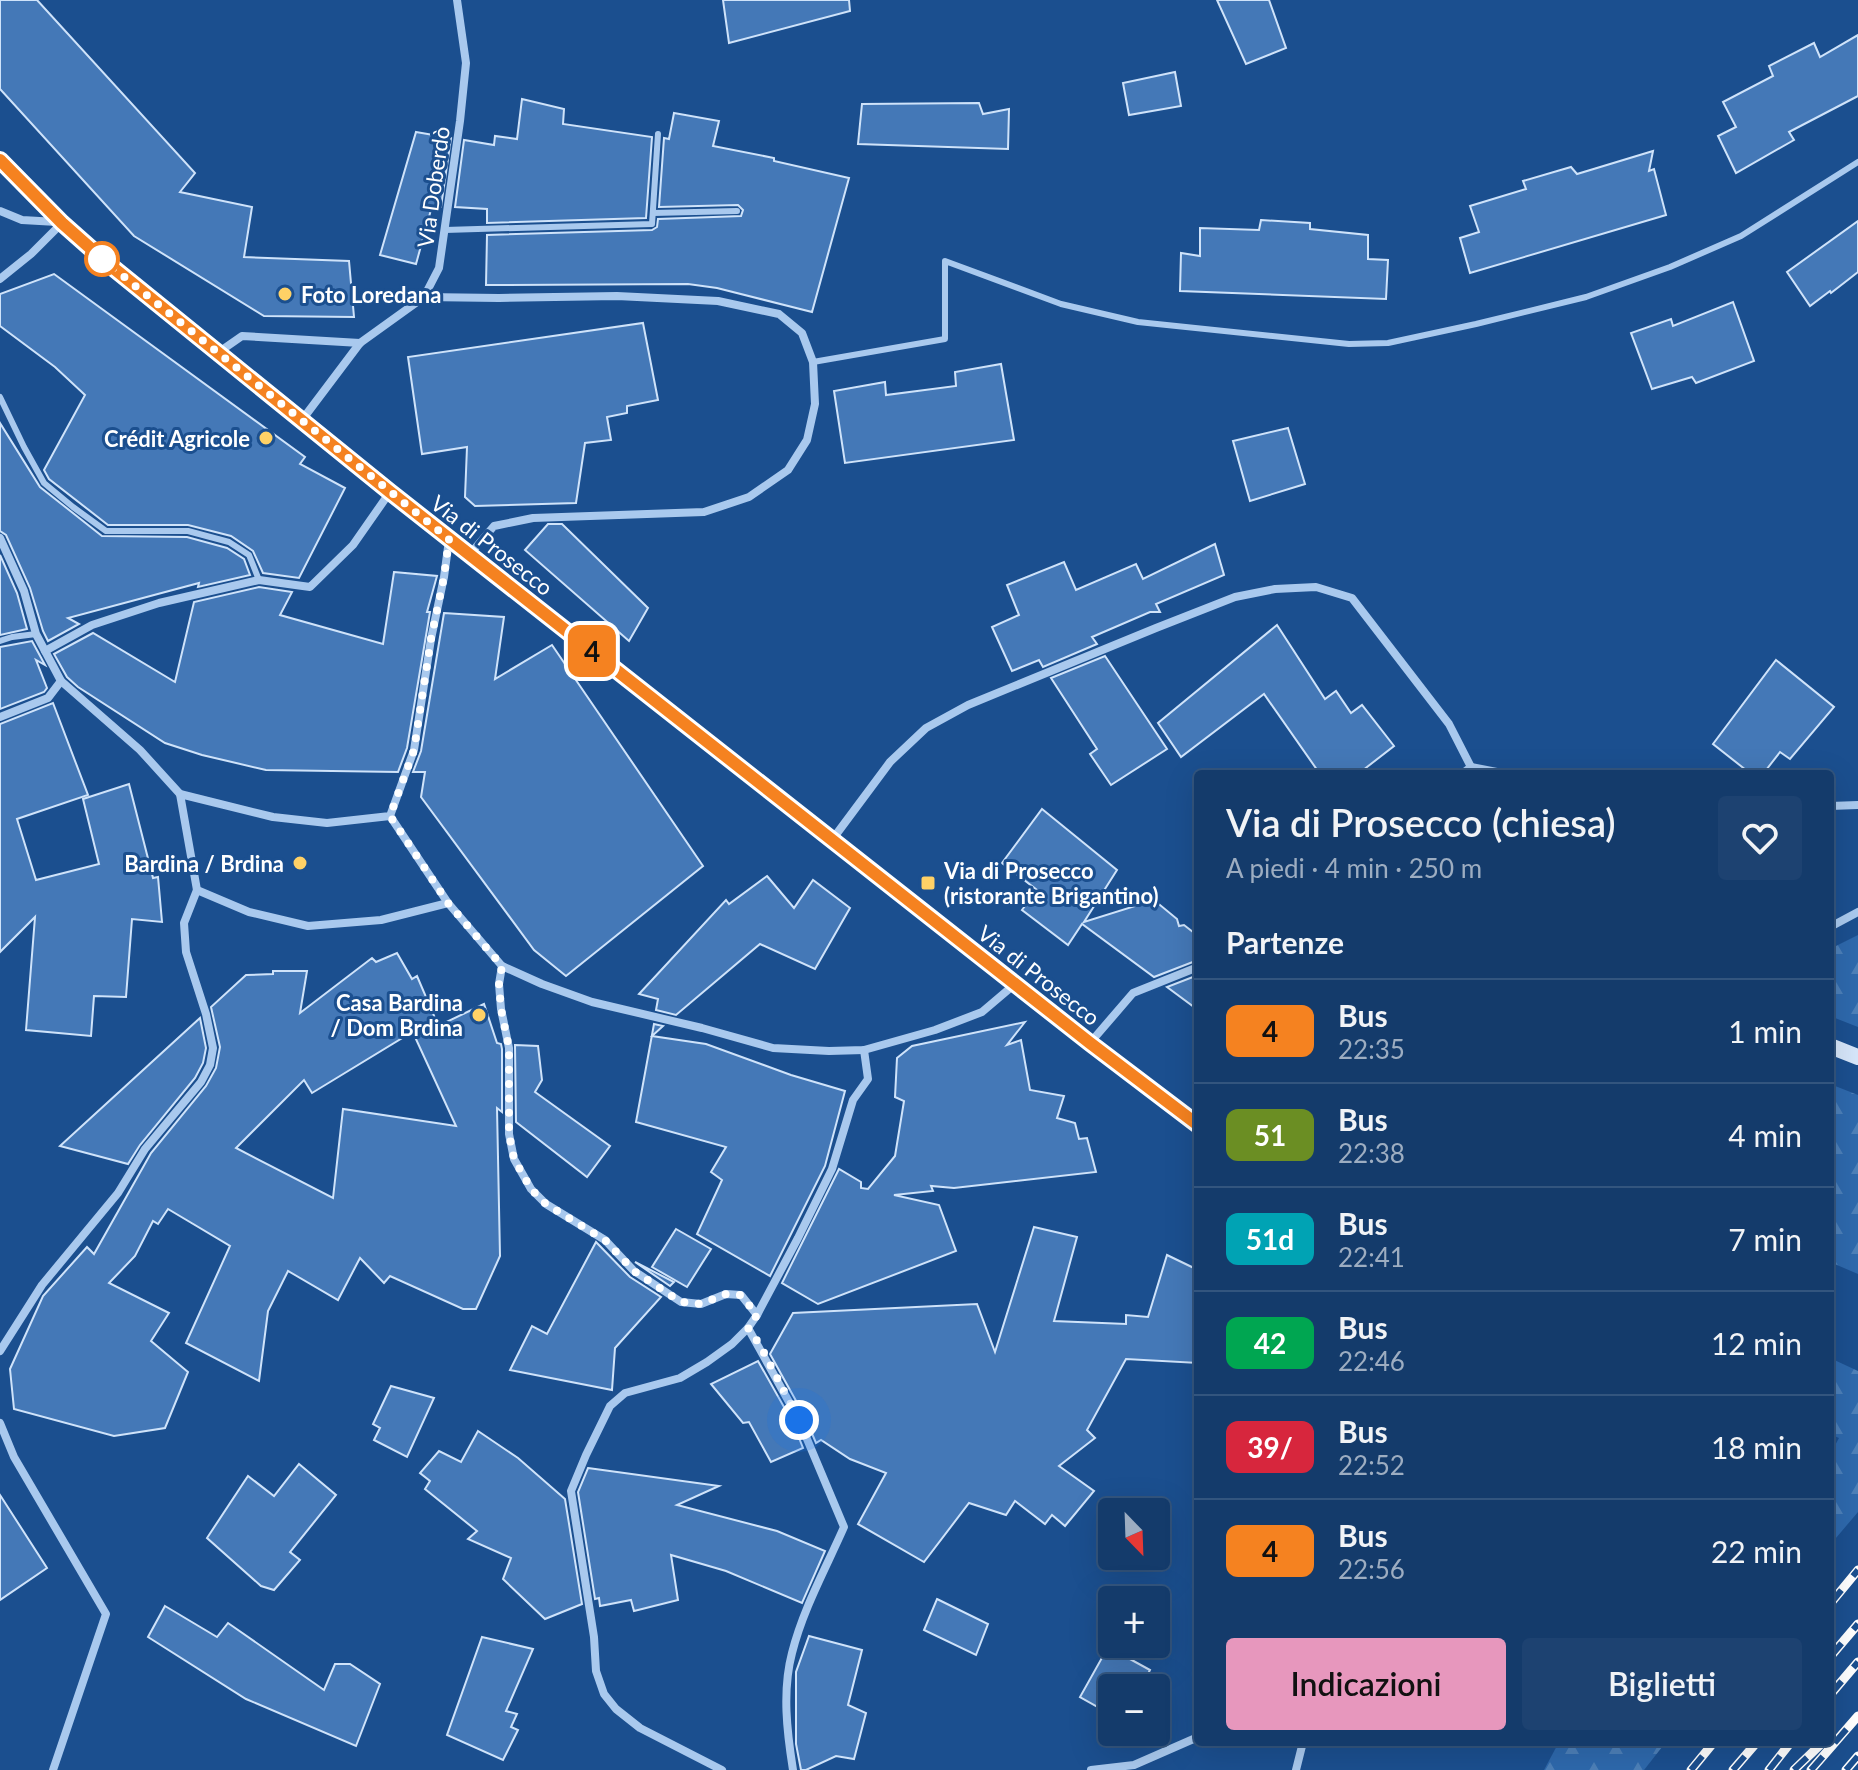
<!DOCTYPE html>
<html lang="it">
<head>
<meta charset="utf-8">
<style>
	:root { --surface:#143b6b; --page:#1d4271; --text:#f1f3f6; --muted:#9dadc1; --line:#33557e; --accent:#e797bd }
	body { margin:0; font-family:Lato,sans-serif; background:var(--page); color:var(--text); height:100vh; display:flex; flex-direction:column; font-size:30px; white-space:nowrap }
	* { box-sizing:border-box; margin:0 }
	p { font-size:26px; color:var(--muted) }
	.icon { flex:none; width:44px; height:44px; fill:none; stroke:currentColor; stroke-width:2; stroke-linecap:round; stroke-linejoin:round }
	.map { position:relative; flex:1; overflow:hidden }
	.details { position:absolute; left:1194px; top:770px; width:640px; height:976px; display:flex; flex-direction:column; background:var(--surface); border-radius:8px; box-shadow:0 8px 32px #0002,0 0 0 2px var(--line) }
	.details>* { flex:none }
	.badge { padding:0 16px; border-radius:12px; font-size:28px; line-height:52px }
	.needle { width:52px; rotate:157deg }
	.tools { position:absolute; left:1098px; top:1498px; display:grid; gap:16px }
	.tools a { display:grid; place-items:center; width:72px; height:72px; border-radius:8px; background:var(--surface); box-shadow:0 8px 32px #0002,0 0 0 2px var(--line); font-size:40px }
	.you { position:absolute; width:40px; height:40px; margin:-20px; border:6px solid #fff; border-radius:50%; background:#1a73e8; box-shadow:0 0 0 12px #1a73e833 }
	.map>.badge { position:absolute; translate:-50% -50%; box-shadow:0 0 0 4px #fff }
	h2 { padding:0 32px; font-size:30px; line-height:72px }
	.round { display:grid; place-items:center; flex:none; width:84px; height:84px; border-radius:8px; background:var(--page) }
	.overview { display:flex; align-items:center; justify-content:space-between; height:136px; padding:0 32px }
	h1 { font-size:38px; font-weight:600; line-height:60px }
	.action { display:flex; gap:16px; margin-top:auto; padding:16px 32px }
	.action a { flex:1; height:92px; border-radius:8px; background:var(--accent); color:#111; font-size:32px; font-weight:600; line-height:92px; text-align:center }
	.action a+a { background:var(--page); color:var(--text) }
	ul { padding:0; list-style:none }
	li { display:flex; align-items:center; gap:24px; height:104px; padding:0 32px; border-top:2px solid var(--line) }
	li div { flex:1 }
	li b { display:block; font-size:30px }
	li em { font-style:normal }
	li .badge { min-width:88px; font-weight:700; text-align:center }
	.map>svg:first-child { display:block }
	.forest { fill:url(#forest-firs) }
	.building { fill:#4478b7; stroke:#cfe3fa; stroke-width:2 }
	.lines { fill:none; stroke-linecap:round; stroke-linejoin:round }
	.lane { stroke:#a9c9ee; stroke-width:6 }
	.street { stroke:#a9c9ee; stroke-width:8 }
	.secondary { stroke:#d6e6fa; stroke-width:16 }
	.rail-casing { stroke:#fff; stroke-width:9 }
	.rail { stroke:#1b4f8f; stroke-width:6; stroke-dasharray:18; stroke-linecap:butt }
	.line-casing { stroke:#fff; stroke-width:18 }
	.line { stroke:#f58220; stroke-width:12 }
	.walk { stroke:#fff; stroke-width:8; stroke-dasharray:0 14.4 }
	.stop-dot { fill:#fff; stroke:#f58220; stroke-width:4 }
	.poi-dot { fill:#ffd166; stroke:#1b4f8f; stroke-width:3 }
	.labels { text-anchor:middle; dominant-baseline:central; stroke-width:6; stroke-linejoin:round; paint-order:stroke }
	.street-label { font-size:22px; fill:#fff; stroke:#1b4f8f }
	.poi-label { font-size:22px; font-weight:bold; fill:#fff; stroke:#1b4f8f; text-anchor:end }
</style>
</head>
<body>
<div class="map">
<svg width="1858" height="1770" viewBox="0 0 1858 1770">
	<defs>
		<pattern id="forest-firs" width="22" height="20" patternUnits="userSpaceOnUse" patternTransform="scale(2)"><rect width="22" height="20" fill="#2e69ad"/><path d="M5 1l3.5 6h-7zM16 11l3.5 6h-7z" fill="#4d80b9"/></pattern>
	</defs>
	<rect width="100%" height="100%" fill="#1b4f8f"/>
	<g class="forest">
		<path d="M1858,935V1027L1830,1016V949Z"/>
		<path d="M1830,1084L1858,1095V1274L1830,1262Z"/>
		<path d="M1830,1358L1858,1371V1512L1830,1545V1455L1839,1438L1830,1434Z"/>
		<path d="M1559,1742H1666L1644,1770H1544Z"/>
	</g>
	<g class="building">
		<path d="M0,0H37L195,173L180,192L252,207L244,257L349,261L354,317L264,316L134,236L0,89Z"/>
		<path d="M723,0H849L850,11L729,43Z"/>
		<path d="M1217,0H1269L1286,48L1246,64Z"/>
		<path d="M1858,35V96L1789,132L1794,140L1736,173L1718,136L1736,127L1723,102L1773,76L1769,66L1814,43L1820,57Z"/>
		<path d="M1175,72L1181,106L1129,115L1123,83Z"/>
		<path d="M522,99L564,109L563,124L652,137L646,218L487,223V209L455,207L464,140L494,145L495,136L517,139Z"/>
		<path d="M979,103L983,114L1009,109L1008,149L858,144L862,104Z"/>
		<path d="M674,113L719,121L713,146L774,158V161L849,178L812,312L717,288L688,284L486,285L487,235L652,230L657,227L658,219L741,216L743,210L738,205L659,207L664,138L669,139Z"/>
		<path d="M416,132L451,138L441,207L432,206L416,264L380,255Z"/>
		<path d="M1653,151L1649,171L1654,169L1666,215L1470,273L1460,238L1479,232L1470,206L1526,189L1523,181L1571,167L1577,174Z"/>
		<path d="M1261,220L1310,223V229L1368,235V259L1388,260L1386,299L1180,291L1181,253L1200,256V228L1259,230Z"/>
		<path d="M1858,221V272L1831,293L1830,291L1810,306L1787,272Z"/>
		<path d="M54,274L305,457L300,464L345,488L299,578L263,573L253,551L231,536L188,525H108L49,479L44,470L85,395L55,367L0,326V294Z"/>
		<path d="M1733,302L1754,361L1696,383L1692,377L1652,389L1631,333L1671,319L1673,326Z"/>
		<path d="M643,323L658,400L627,406V413L607,417L611,440L585,443L576,503L475,506L465,497L467,447L422,454L408,357Z"/>
		<path d="M1001,364L1014,440L845,463L834,391L885,382L886,395L956,386L955,372Z"/>
		<path d="M0,423L40,487L102,536L187,537L227,548L244,559L250,575L198,587L199,583L68,618L79,624L48,641L43,631L30,588L6,535L0,531Z"/>
		<path d="M1288,428L1305,484L1250,501L1233,441Z"/>
		<path d="M548,524H562L648,608L629,641L525,550Z"/>
		<path d="M1215,544L1224,575L1156,604L1160,612H1150L1092,637L1097,644L1043,667L1039,660L1012,671L992,627L1019,615L1007,585L1064,562L1076,590L1136,564L1143,579Z"/>
		<path d="M0,555L17,593L27,629L0,635Z"/>
		<path d="M394,572L437,576L427,612H430L407,748L398,772L266,770L202,755L165,743L78,687L67,677L54,654L93,633L175,682L194,602L259,587L292,592L280,615L383,644Z"/>
		<path d="M444,613L504,617L495,679L552,645L703,866L566,976L534,950L421,797L425,772H413L421,751Z"/>
		<path d="M1277,625L1325,699L1336,691L1351,713L1362,705L1394,746L1358,774H1320L1264,694L1181,757L1158,723Z"/>
		<path d="M32,641L45,665L36,660L47,688L44,692L0,709V647Z"/>
		<path d="M1105,656L1167,749L1111,785L1090,754L1097,749L1051,678Z"/>
		<path d="M1776,660L1834,707L1790,759L1780,752L1763,774H1751L1713,744Z"/>
		<path d="M53,703L88,795L17,819L36,880L99,864L83,799L129,784L153,878L158,877L162,922L132,919L126,997L94,996L91,1036L26,1030L35,917L0,952V724Z"/>
		<path d="M1042,809L1117,870L1084,922L1154,900L1177,919L1179,926L1184,925L1198,936V960L1154,977L1082,924L1068,945L1022,910L1037,890L1002,863Z"/>
		<path d="M767,876L794,908L813,880L850,908L815,969L760,944L676,1015L656,1010L658,999L639,994L726,900L729,904Z"/>
		<path d="M397,953L412,979L417,976L435,1018L312,1093L304,1080L236,1148L333,1198L343,1109L456,1126L415,1037L484,1004L497,1043L501,1044L502,1049V1112L497,1108L500,1256L476,1309H463L390,1276L384,1283L360,1258L338,1300L288,1271L268,1311L259,1381L186,1343L230,1246L168,1209L158,1224L153,1221L135,1256L109,1283L169,1313L151,1341L188,1372L165,1428L114,1436L14,1409L10,1369L43,1296L87,1247L94,1254L151,1153L206,1086L216,1068L220,1047L211,1007L246,975L273,974V971H307L300,1013L372,958L376,962Z"/>
		<path d="M1198,975V1010L1167,987Z"/>
		<path d="M200,1018L206,1048L203,1063L195,1078L140,1145L128,1164L60,1146Z"/>
		<path d="M1025,1022L1007,1045L1021,1040L1030,1090L1064,1096L1057,1118L1075,1123L1079,1139L1087,1138L1096,1172L954,1188L931,1186L933,1191L894,1195L939,1205L956,1251L818,1304L782,1283L839,1169L861,1182V1188L868,1189L895,1156L904,1101L895,1097L897,1058L912,1046Z"/>
		<path d="M654,1024L663,1026L652,1036L706,1044L791,1075L845,1091L825,1166L770,1276L697,1234L722,1180L711,1172L726,1147L636,1122Z"/>
		<path d="M515,1045L538,1046L542,1080L535,1092L610,1146L587,1177L516,1122Z"/>
		<path d="M1034,1227L1077,1237L1054,1321L1126,1324V1315L1148,1317L1167,1255L1198,1270V1363L1126,1359L1087,1430L1095,1438L1059,1466L1094,1491L1065,1526L1052,1515L1045,1524L1015,1501L1006,1515L969,1503L924,1562L858,1524L886,1473L850,1459L821,1440L816,1443L805,1417L770,1354L793,1313L977,1304L995,1352Z"/>
		<path d="M676,1229L711,1249L687,1287L652,1267Z"/>
		<path d="M596,1242L630,1277L661,1297L615,1348L612,1390L510,1370L532,1326L547,1334Z"/>
		<path d="M635,1262L674,1282L670,1286Z"/>
		<path d="M758,1361L793,1423L803,1448L771,1462L749,1422L743,1423L711,1384Z"/>
		<path d="M391,1386L434,1398L407,1457L374,1440L380,1428L373,1424Z"/>
		<path d="M478,1431L518,1458L565,1499L582,1604L545,1619L503,1579L511,1558L468,1539L477,1531L425,1489L430,1481L420,1473L439,1451L461,1462Z"/>
		<path d="M299,1464L336,1495L290,1552L300,1560L274,1590L261,1586L207,1538L248,1476L274,1496Z"/>
		<path d="M588,1468L719,1486L677,1505L777,1531L825,1551L802,1603L726,1571L671,1555L678,1600L634,1611L631,1600L600,1606L599,1598L595,1599L578,1492Z"/>
		<path d="M0,1495L47,1568L0,1600Z"/>
		<path d="M937,1599L988,1624L976,1655L924,1630Z"/>
		<path d="M165,1606L217,1637L228,1623L324,1690L335,1664H350L380,1684L356,1746L246,1699L148,1637Z"/>
		<path d="M809,1636L862,1650L848,1705L866,1713L854,1759L836,1756L806,1770H801L796,1744V1672Z"/>
		<path d="M482,1637L533,1649L506,1711L517,1714L511,1727L518,1730L503,1760L447,1735Z"/>
		<path d="M1108,1647L1150,1670L1143,1684L1149,1688H1112V1715L1080,1697Z"/>
	</g>
	<g class="lines">
		<g class="lane">
			<path d="M653,213L737,211"/>
			<path d="M445,230L652,224L658,134"/>
			<path d="M813,362L945,339V261L1061,304L1138,322L1349,344L1388,343L1476,324L1586,297L1670,267L1741,236L1858,162"/>
			<path d="M0,397L24,447L44,483L73,507L106,531H188L229,542L249,555L259,580"/>
			<path d="M0,641L12,637L36,634"/>
		</g>
		<g class="street">
			<path d="M0,211L22,220L57,222"/>
			<path d="M0,279L31,254L62,223"/>
			<path d="M424,297L499,298L617,296L718,301L779,314L802,333L813,362L815,404L807,440L788,470L749,497L704,512L533,518L494,526L470,554"/>
			<path d="M219,352L242,336L360,343"/>
			<path d="M302,420L360,343L424,297L439,268L460,121L466,63L457,0"/>
			<path d="M0,538L24,591L36,634L61,681L140,750L180,794L273,817L327,823L390,816L414,750L431,639L444,577L449,540"/>
			<path d="M45,651L92,625L159,603L259,580L310,587L353,545L390,492"/>
			<path d="M0,717L48,698L61,681"/>
			<path d="M1471,767L1507,774"/>
			<path d="M180,794L197,890L249,912L308,926L381,920L448,903L502,966L542,984L592,1002L702,1028L773,1048L829,1051L864,1050L935,1030L982,1012L1015,984"/>
			<path d="M1830,806L1858,805"/>
			<path d="M390,816L448,903"/>
			<path d="M832,840L890,762L926,728L968,705L1156,628L1235,597L1275,589L1316,587L1352,598L1449,724L1471,767L1462,774"/>
			<path d="M1830,927L1858,912"/>
			<path d="M502,966L499,984L501,1009L509,1048V1134L514,1159L531,1189L546,1204L605,1240L634,1271L681,1302L701,1304L726,1294L741,1295L757,1315L798,1238L832,1169L853,1100L868,1079L864,1050"/>
			<path d="M1090,1043L1133,993L1198,967"/>
			<path d="M748,1328L799,1420L844,1527C826,1568 803,1609 792,1653C782,1691 787,1732 793,1770"/>
			<path d="M0,1351L42,1285L118,1193L145,1149L201,1082L210,1065L213,1048L206,1014L186,952L184,923L197,890"/>
			<path d="M0,1423L14,1457L106,1614L53,1770"/>
			<path d="M722,1770L640,1728L616,1709L604,1694L596,1671L594,1637L571,1491L586,1455L610,1406L625,1393L680,1378L707,1362L732,1344L748,1328L757,1315"/>
			<path d="M1091,1770L1134,1765L1198,1737"/>
			<path d="M1296,1770L1303,1742"/>
		</g>
		<g class="secondary">
			<path d="M0,160L62,223L106,262L390,492L1090,1043L1198,1125"/>
			<path d="M1830,1046L1858,1057"/>
		</g>
		<defs>
			<g id="rail">
				<path d="M1830,1604L1858,1570"/>
				<path d="M1830,1657L1858,1624"/>
				<path d="M1830,1695L1858,1662"/>
				<path d="M1691,1770L1714,1742"/>
				<path d="M1733,1770L1757,1742"/>
				<path d="M1769,1770L1791,1742"/>
				<path d="M1794,1770L1820,1745"/>
				<path d="M1811,1770L1858,1716"/>
				<path d="M1846,1770L1858,1756"/>
			</g>
		</defs>
		<use href="#rail" class="rail-casing"/>
		<use href="#rail" class="rail"/>
	</g>
	<g class="lines">
		<defs>
			<path id="line" d="M0,160L62,223L106,262L390,492L1090,1043L1198,1125"/>
		</defs>
		<use href="#line" class="line-casing"/>
		<use href="#line" class="line"/>
		<path class="walk" d="M102,259L449,539L444,577L431,639L414,750L390,816L448,903L502,966L499,984L501,1009L509,1048V1134L514,1159L531,1189L546,1204L605,1240L634,1271L681,1302L701,1304L726,1294L741,1295L757,1315L748,1328L760,1345L799,1420"/>
	</g>
	<circle class="stop-dot" cx="102" cy="259" r="16"/>
	<g class="poi-dot">
		<circle cx="285" cy="294" r="8"/>
		<circle cx="266" cy="438" r="8"/>
		<circle cx="300" cy="863" r="8"/>
		<rect x="920" y="875" width="16" height="16" rx="4"/>
		<circle cx="479" cy="1015" r="8"/>
	</g>
	<g class="labels">
		<g class="street-label">
			<text transform="translate(433 187) rotate(-82)">Via Doberdò</text>
			<text transform="translate(492 545) rotate(38)">Via di Prosecco</text>
			<text transform="translate(1039 975) rotate(38)">Via di Prosecco</text>
		</g>
		<g class="poi-label">
			<text x="301" y="294" text-anchor="start">Foto Loredana</text>
			<text x="250" y="438">Crédit Agricole</text>
			<text x="284" y="863">Bardina / Brdina</text>
			<text x="944" y="870" text-anchor="start">Via di Prosecco<tspan x="944" dy="25">(ristorante Brigantino)</tspan></text>
			<text x="463" y="1002">Casa Bardina<tspan x="463" dy="25">/ Dom Brdina</tspan></text>
		</g>
	</g>
</svg>
<div class="tools">
<a><svg class="needle" viewBox="-14 -14 28 28"><path d="M0-13l5 13h-10z" fill="#e53935"/><path d="M0 13l5-13h-10z" fill="#9dadc1"/></svg></a>
<a>+</a>
<a>−</a>
</div>
<div class="you" style="left:799px;top:1420px"></div>
<b class="badge" style="left:592px;top:651px;background:#f58220;color:#111">4</b>
<section class="details">
<div class="overview"><div><h1>Via di Prosecco (chiesa)</h1><p>A piedi · 4 min · 250 m</p></div><a class="round"><svg class="icon" aria-label="heart" viewBox="0 0 24 24"><path d="M12 20l-8-8c-3-5 5-10 8-4 3-6 11-1 8 4z"/></svg></a></div>
<h2>Partenze</h2>
<ul>
<li><span class="badge" style="background:#f58220;color:#111">4</span><div><b>Bus</b><p>22:35</p></div><em>1 min</em></li>
<li><span class="badge" style="background:#6b8e23;color:#fff">51</span><div><b>Bus</b><p>22:38</p></div><em>4 min</em></li>
<li><span class="badge" style="background:#00a3b4;color:#fff">51d</span><div><b>Bus</b><p>22:41</p></div><em>7 min</em></li>
<li><span class="badge" style="background:#00a651;color:#fff">42</span><div><b>Bus</b><p>22:46</p></div><em>12 min</em></li>
<li><span class="badge" style="background:#d7263d;color:#fff">39/</span><div><b>Bus</b><p>22:52</p></div><em>18 min</em></li>
<li><span class="badge" style="background:#f58220;color:#111">4</span><div><b>Bus</b><p>22:56</p></div><em>22 min</em></li>
</ul>
<div class="action"><a>Indicazioni</a><a>Biglietti</a></div>
</section>
</div>
</body>
</html>
